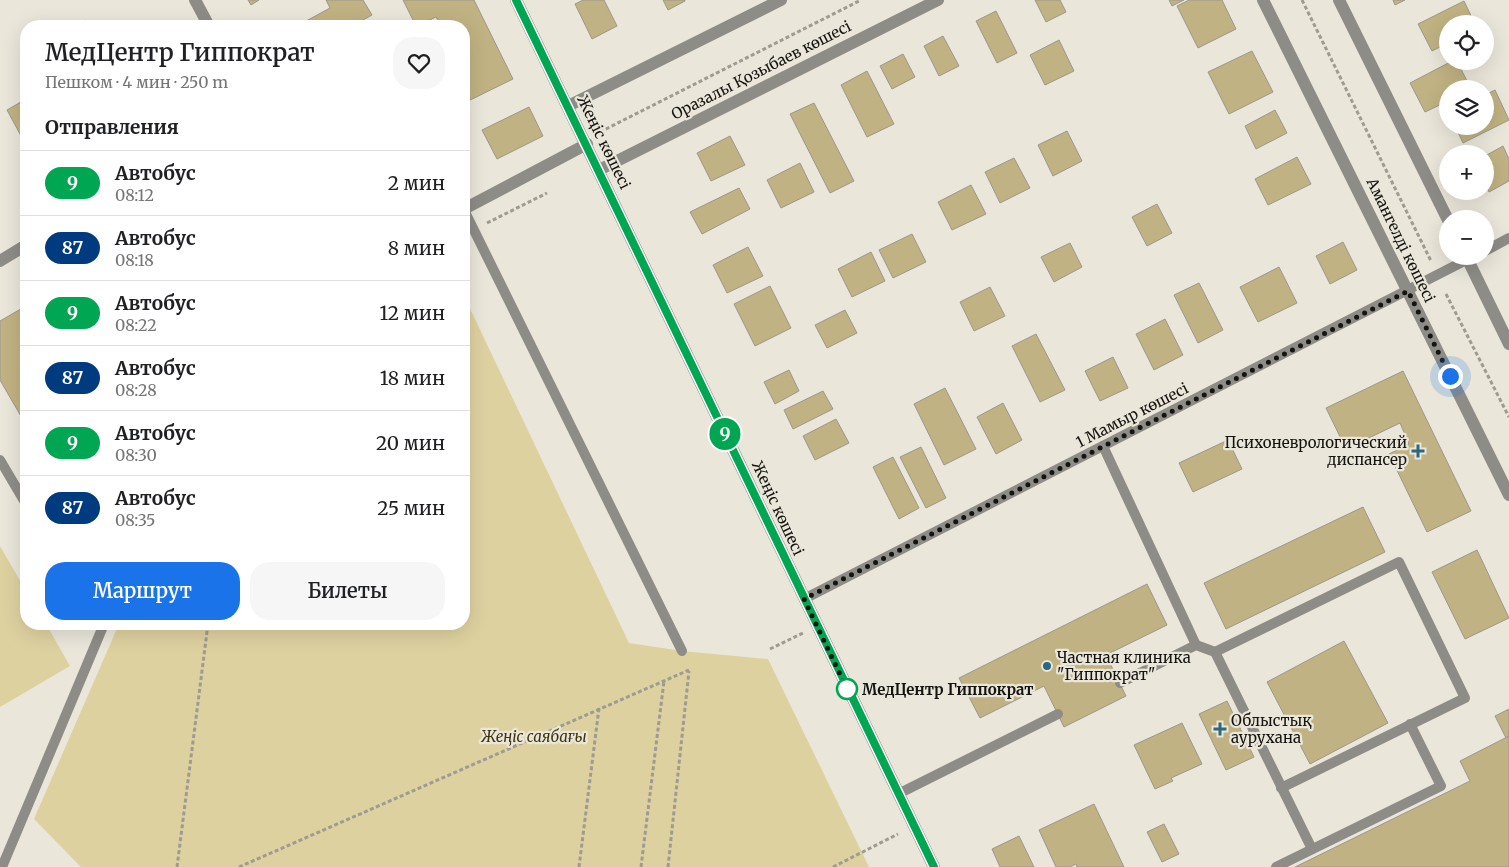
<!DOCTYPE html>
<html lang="ru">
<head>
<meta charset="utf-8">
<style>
	:root { --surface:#fff; --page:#f6f6f6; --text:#202124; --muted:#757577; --line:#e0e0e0; --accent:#1a73e8 }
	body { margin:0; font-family:Merriweather,serif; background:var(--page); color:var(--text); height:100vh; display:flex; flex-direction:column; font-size:19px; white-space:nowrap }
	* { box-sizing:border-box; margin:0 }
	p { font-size:16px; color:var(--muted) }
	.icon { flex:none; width:28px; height:28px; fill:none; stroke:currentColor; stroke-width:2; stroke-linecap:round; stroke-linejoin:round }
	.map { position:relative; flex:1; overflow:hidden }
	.drawer { position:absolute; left:20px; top:20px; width:450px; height:610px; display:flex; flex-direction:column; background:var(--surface); border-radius:20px; box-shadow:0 5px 20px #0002 }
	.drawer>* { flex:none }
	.badge { padding:0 10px; border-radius:16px; font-size:18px; line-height:32px }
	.tools { position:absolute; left:1439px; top:15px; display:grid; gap:10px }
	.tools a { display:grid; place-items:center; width:55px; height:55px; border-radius:50%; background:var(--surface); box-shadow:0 5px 20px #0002; font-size:25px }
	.you { position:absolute; width:25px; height:25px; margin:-12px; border:4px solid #fff; border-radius:50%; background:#1a73e8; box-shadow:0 0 0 8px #1a73e833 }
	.map>.badge { position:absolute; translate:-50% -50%; box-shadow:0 0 0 2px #fff }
	h2 { padding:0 25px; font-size:19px; line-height:45px }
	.round { display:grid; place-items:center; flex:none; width:52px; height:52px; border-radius:20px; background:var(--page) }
	.head { display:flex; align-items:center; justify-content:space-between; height:85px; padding:0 25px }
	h1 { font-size:24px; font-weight:600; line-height:38px }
	.button { display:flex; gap:10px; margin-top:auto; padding:10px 25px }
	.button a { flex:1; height:58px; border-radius:20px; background:var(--accent); color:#fff; font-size:20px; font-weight:600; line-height:58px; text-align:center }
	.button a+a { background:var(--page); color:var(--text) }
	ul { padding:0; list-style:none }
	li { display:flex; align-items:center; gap:15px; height:65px; padding:0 25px; border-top:1px solid var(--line) }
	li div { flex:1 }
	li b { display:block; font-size:19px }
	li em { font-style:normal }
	li .badge { min-width:55px; font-weight:700; text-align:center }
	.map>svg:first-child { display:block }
	.green { fill:#ded1a0 }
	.building { fill:#c0b282; stroke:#9b988d }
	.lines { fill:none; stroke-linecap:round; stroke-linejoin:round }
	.path { stroke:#9e9b91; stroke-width:3; stroke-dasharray:4 2.5; stroke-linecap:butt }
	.service { stroke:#8e8c87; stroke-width:10 }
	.minor { stroke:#8e8c87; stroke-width:12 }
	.tertiary { stroke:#8e8c87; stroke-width:12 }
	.line-casing { stroke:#fff; stroke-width:11 }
	.line { stroke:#00a651; stroke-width:8 }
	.walk { stroke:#151410; stroke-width:5; stroke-dasharray:0 9 }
	.poi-dot { fill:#2c687f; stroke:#eae6da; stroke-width:2 }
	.stop-dot { fill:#fff; stroke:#00a651; stroke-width:2.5 }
	.labels { text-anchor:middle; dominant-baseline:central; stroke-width:4.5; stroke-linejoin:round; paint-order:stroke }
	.street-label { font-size:15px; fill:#151410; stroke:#eae6da }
	.poi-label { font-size:15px; fill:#151410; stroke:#eae6da; text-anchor:start }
	.stop-label { font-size:15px; font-weight:bold; fill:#151410; stroke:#eae6da; text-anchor:start }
	.park-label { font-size:15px; font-style:italic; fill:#3f340c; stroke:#eae6da }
</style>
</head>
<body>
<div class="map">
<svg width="1509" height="867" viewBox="0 0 1509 867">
	<rect width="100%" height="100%" fill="#eae6da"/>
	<g class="green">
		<path d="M464,296L629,643L682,651L768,659L869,867H81L34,819L119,624H464Z"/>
		<path d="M0,546L26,591V624H46L70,666L0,707Z"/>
	</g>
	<g class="building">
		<path d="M248,0H259L251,5Z"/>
		<path d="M326,0H363L372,15L352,26H297L330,8Z"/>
		<path d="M403,0H474L513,79L464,103V26H441L436,17L416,26Z"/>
		<path d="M583,0H604L617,26L592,39L575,4Z"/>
		<path d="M663,0H685V1L668,10Z"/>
		<path d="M1035,0H1060L1066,12L1046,22Z"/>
		<path d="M1169,0H1184L1172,6Z"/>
		<path d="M1189,0H1222L1236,29L1198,48L1177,6Z"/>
		<path d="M1393,0H1405L1395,5Z"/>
		<path d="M1464,1L1475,24H1448V43L1432,51L1418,24Z"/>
		<path d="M996,11L1017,53L997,63L976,21Z"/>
		<path d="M86,20L89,26H76Z"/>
		<path d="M943,36L959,66L939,76L924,46Z"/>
		<path d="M1059,40L1074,71L1045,85L1030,55Z"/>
		<path d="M1252,51L1273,92L1229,114L1208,72Z"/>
		<path d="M903,54L915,77L892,89L880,66Z"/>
		<path d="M1452,61H1457L1471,89H1448V101L1425,112L1410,83Z"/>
		<path d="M867,71L894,124L867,137L841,85Z"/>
		<path d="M1495,90L1509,120L1463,143L1455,126H1485V95Z"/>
		<path d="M26,99V145L7,110Z"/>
		<path d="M814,103L854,181L830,193L790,114Z"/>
		<path d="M529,107L543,136L497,159L482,130Z"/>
		<path d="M1275,110L1287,133L1256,149L1245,126Z"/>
		<path d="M1067,131L1082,161L1053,176L1038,145Z"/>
		<path d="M730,136L745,165L711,181L697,153Z"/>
		<path d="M1503,146L1509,159V181L1489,192L1485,184V156Z"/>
		<path d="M1297,157L1311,184L1268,205L1255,179Z"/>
		<path d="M1014,158L1030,188L1000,203L985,172Z"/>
		<path d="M800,163L814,192L781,208L767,180Z"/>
		<path d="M971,185L986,214L952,230L938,202Z"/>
		<path d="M739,188L750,209L702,234L690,212Z"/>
		<path d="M1157,204L1172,233L1147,246L1132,217Z"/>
		<path d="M912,234L926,262L893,278L879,250Z"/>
		<path d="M1343,242L1357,270L1330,284L1316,256Z"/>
		<path d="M1070,243L1082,267L1054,282L1041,257Z"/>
		<path d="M748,247L763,276L727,293L713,265Z"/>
		<path d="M871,252L885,281L852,297L838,269Z"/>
		<path d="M1279,267L1297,303L1258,322L1240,287Z"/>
		<path d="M1199,283L1223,330L1198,343L1174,295Z"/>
		<path d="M770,286L791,328L755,346L734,304Z"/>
		<path d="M990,287L1005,316L974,331L960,302Z"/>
		<path d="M26,306V425L0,380V321Z"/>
		<path d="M845,310L857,333L827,348L815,325Z"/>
		<path d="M1165,319L1183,355L1154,370L1136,334Z"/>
		<path d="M1036,334L1065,390L1040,402L1012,346Z"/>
		<path d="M1113,357L1128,388L1100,401L1085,371Z"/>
		<path d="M789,370L799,391L775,404L764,382Z"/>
		<path d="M1403,371L1471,511L1427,532L1389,454L1409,444L1400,423L1346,449L1326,408Z"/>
		<path d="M945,388L976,449L944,465L914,404Z"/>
		<path d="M823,391L833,409L793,429L784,410Z"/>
		<path d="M1003,403L1022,440L996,454L977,417Z"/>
		<path d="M836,419L849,443L815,460L803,436Z"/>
		<path d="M1228,440L1242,469L1193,492L1179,463Z"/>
		<path d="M921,447L946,498L926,508L900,457Z"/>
		<path d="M893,457L919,508L899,519L873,467Z"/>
		<path d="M1363,507L1385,552L1226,629L1204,583Z"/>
		<path d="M1477,550L1509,618L1465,639L1432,572Z"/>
		<path d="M1147,584L1167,625L1106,655L1126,696L1064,727L1044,686L980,718L959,678Z"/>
		<path d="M1344,641L1388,723L1310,764L1267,682Z"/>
		<path d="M1227,701L1254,757L1226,770L1199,714Z"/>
		<path d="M1509,709V736L1506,738L1495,716Z"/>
		<path d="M1182,723L1202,764L1171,778L1173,781L1155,789L1134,745Z"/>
		<path d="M1509,736V867H1295L1470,781L1460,761Z"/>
		<path d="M1094,804L1124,867H1077L1076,864L1070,867H1056L1039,830Z"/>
		<path d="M1164,824L1179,854L1162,862L1147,832Z"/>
		<path d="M1019,836L1034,867H1000L992,849Z"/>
	</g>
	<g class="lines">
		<g class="path">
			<path d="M1302,0L1431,261"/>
			<path d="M600,132L861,0"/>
			<path d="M487,223L547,193"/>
			<path d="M1446,294L1509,417"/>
			<path d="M770,649L803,633"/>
			<path d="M177,867L208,624"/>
			<path d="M239,867L689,670"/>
			<path d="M579,867L599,708"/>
			<path d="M641,867L664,681"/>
			<path d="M668,867L689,671"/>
			<path d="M833,867L898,834"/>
		</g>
		<g class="service">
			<path d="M464,210L682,651"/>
			<path d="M1485,251L1509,238"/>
			<path d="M1103,446L1196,645"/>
			<path d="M0,460L26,504"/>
			<path d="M804,599L1474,256"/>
			<path d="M1215,652L1312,849"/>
			<path d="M1120,683L1196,645L1215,652L1399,562L1465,698L1281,788"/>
			<path d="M898,794L1058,714"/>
			<path d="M2,867L104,624"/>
			<path d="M1276,867L1441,786L1410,724"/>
		</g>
		<g class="minor">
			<path d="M195,0L209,26"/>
			<path d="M1263,0L1509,495"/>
			<path d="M1339,0L1448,220"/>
			<path d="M1466,256L1509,344"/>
		</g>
		<g class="tertiary">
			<path d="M516,0L934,867"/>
			<path d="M568,106L781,0"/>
			<path d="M599,170L938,0"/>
			<path d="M464,209L587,144"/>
			<path d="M0,261L26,245"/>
		</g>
	</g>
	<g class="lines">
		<defs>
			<path id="line" d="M516,0L934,867"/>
		</defs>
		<use href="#line" class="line-casing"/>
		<use href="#line" class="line"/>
		<path class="walk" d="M847,689L849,693L804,599L1408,291L1450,376"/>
	</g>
	<g class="poi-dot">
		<path d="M1415.5 443.5h5v5h5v5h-5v5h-5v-5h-5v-5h5z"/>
		<circle cx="1047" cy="666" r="5"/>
		<path d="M1217.5 721.5h5v5h5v5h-5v5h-5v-5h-5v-5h5z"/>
	</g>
	<circle class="stop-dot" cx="847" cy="689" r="10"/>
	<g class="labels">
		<g class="street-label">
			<text transform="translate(761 70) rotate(-27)">Оразалы Қозыбаев көшесі</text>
			<text transform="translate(604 142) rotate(64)">Жеңіс көшесі</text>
			<text transform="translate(1401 240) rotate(64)">Амангелді көшесі</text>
			<text transform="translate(1132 415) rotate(-27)">1 Мамыр көшесі</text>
			<text transform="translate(778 508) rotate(65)">Жеңіс көшесі</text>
		</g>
		<g class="poi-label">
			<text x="1407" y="442" text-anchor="end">Психоневрологический<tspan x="1407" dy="17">диспансер</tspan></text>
			<text x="1057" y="657">Частная клиника<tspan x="1057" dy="17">"Гиппократ"</tspan></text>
			<text x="1231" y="720">Облыстық<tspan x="1231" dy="17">аурухана</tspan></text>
		</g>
		<g class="stop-label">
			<text x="862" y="689">МедЦентр Гиппократ</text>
		</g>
		<g class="park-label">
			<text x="534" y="736">Жеңіс саябағы</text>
		</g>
	</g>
</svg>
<div class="tools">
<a><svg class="icon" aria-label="locate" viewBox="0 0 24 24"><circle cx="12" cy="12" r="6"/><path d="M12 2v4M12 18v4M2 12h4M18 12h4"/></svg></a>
<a><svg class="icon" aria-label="layers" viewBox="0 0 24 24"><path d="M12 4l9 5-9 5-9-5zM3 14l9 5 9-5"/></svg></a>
<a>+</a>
<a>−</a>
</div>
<div class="you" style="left:1450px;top:376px"></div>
<b class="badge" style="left:725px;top:434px;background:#00a651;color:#fff">9</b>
<section class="drawer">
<div class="head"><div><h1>МедЦентр Гиппократ</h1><p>Пешком · 4 мин · 250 m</p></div><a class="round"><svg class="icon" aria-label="heart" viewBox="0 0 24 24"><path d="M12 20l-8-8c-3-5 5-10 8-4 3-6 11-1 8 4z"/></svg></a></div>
<h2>Отправления</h2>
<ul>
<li><span class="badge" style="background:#00a651;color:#fff">9</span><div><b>Автобус</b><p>08:12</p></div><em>2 мин</em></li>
<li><span class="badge" style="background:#003b80;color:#fff">87</span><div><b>Автобус</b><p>08:18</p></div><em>8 мин</em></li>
<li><span class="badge" style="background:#00a651;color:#fff">9</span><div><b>Автобус</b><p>08:22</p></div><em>12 мин</em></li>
<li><span class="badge" style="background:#003b80;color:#fff">87</span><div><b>Автобус</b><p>08:28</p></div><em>18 мин</em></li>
<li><span class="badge" style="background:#00a651;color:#fff">9</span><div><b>Автобус</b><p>08:30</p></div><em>20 мин</em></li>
<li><span class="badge" style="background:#003b80;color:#fff">87</span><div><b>Автобус</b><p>08:35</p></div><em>25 мин</em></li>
</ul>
<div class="button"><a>Маршрут</a><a>Билеты</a></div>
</section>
</div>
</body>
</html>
